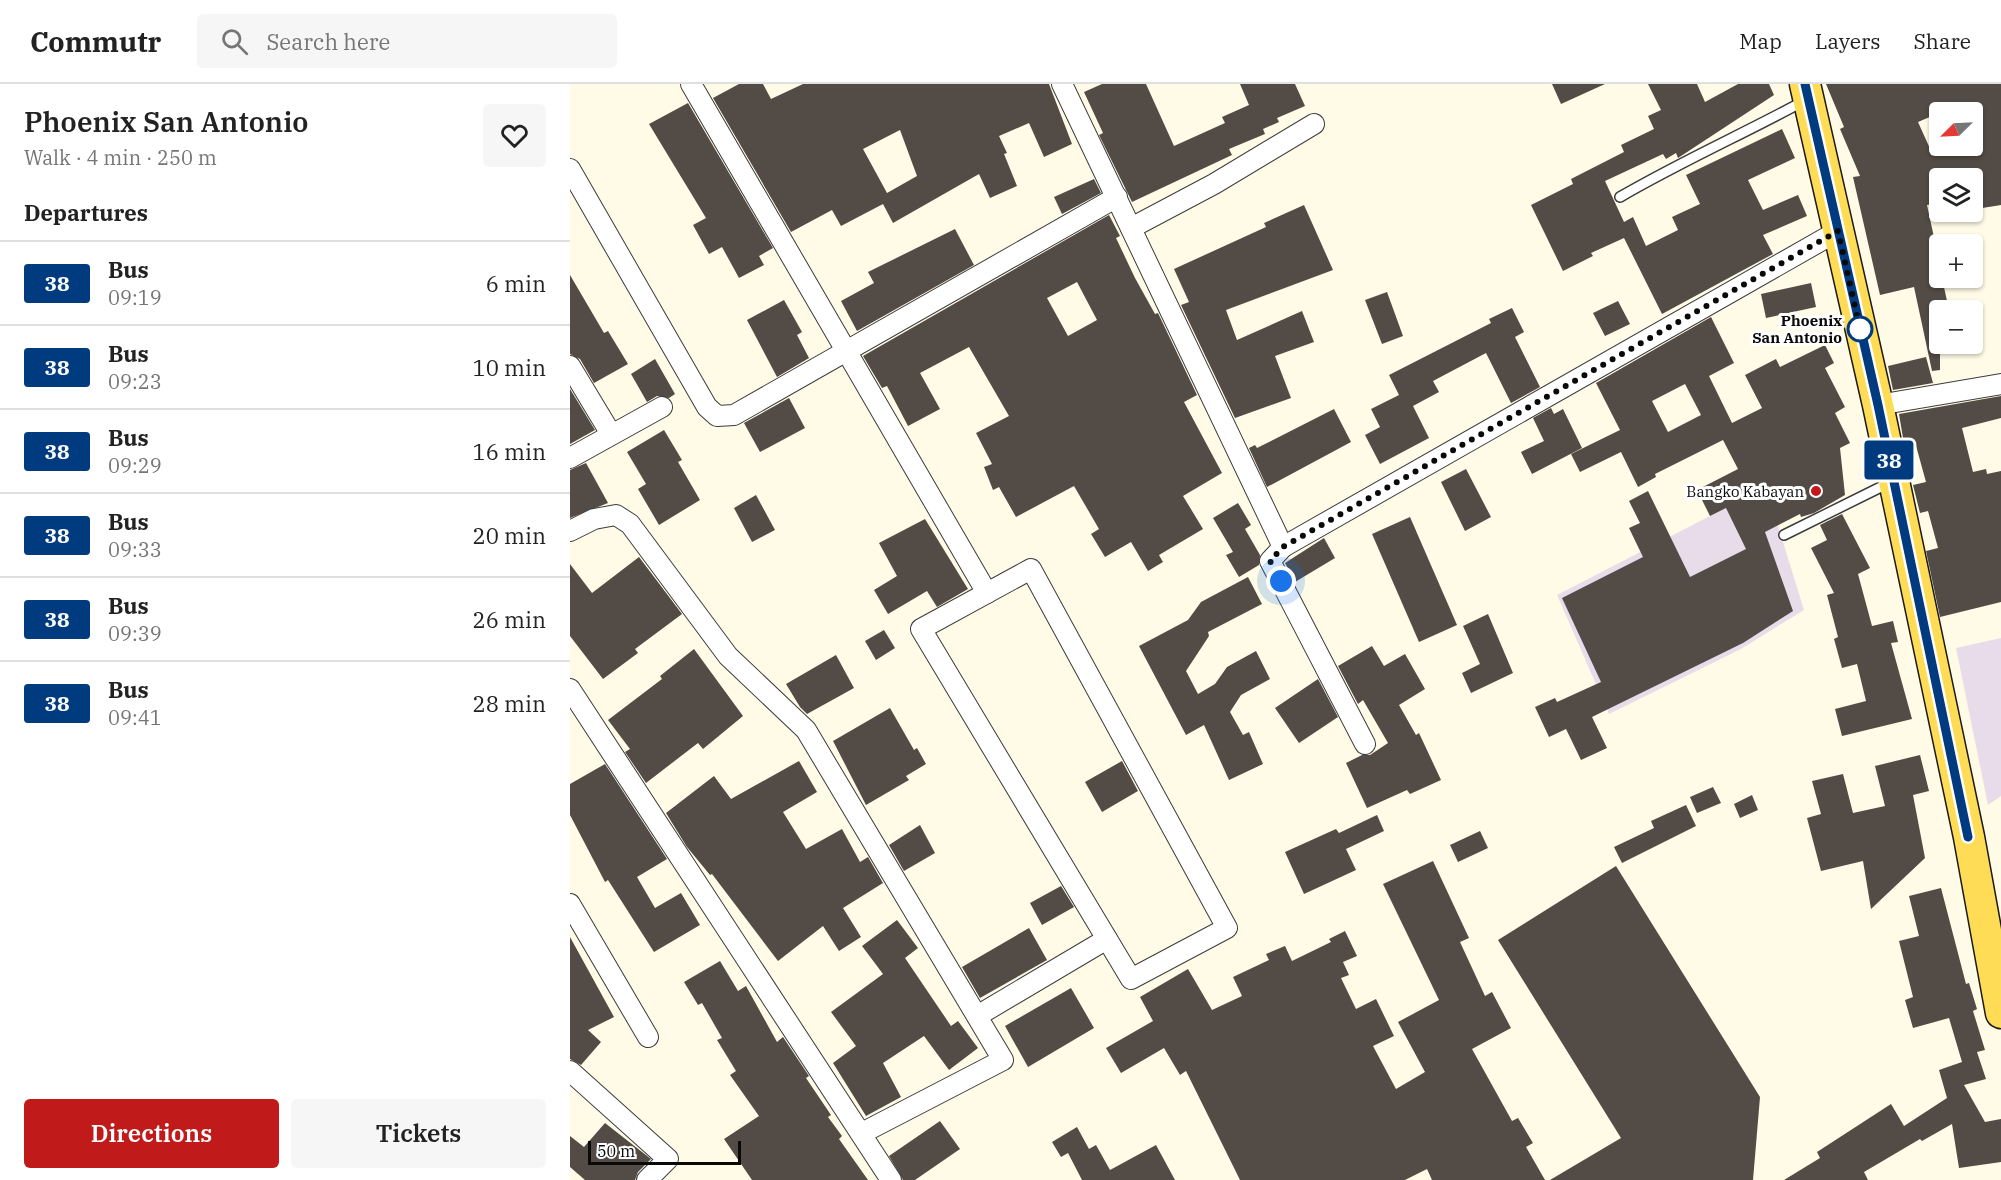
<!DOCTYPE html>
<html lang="en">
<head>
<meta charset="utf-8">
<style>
	:root { --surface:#fff; --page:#f6f6f6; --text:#222; --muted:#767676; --line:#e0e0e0; --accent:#c11a1b }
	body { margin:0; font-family:"IBM Plex Serif",serif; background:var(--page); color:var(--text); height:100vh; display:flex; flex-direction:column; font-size:22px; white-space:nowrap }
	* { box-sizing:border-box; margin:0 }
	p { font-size:20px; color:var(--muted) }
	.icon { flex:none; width:33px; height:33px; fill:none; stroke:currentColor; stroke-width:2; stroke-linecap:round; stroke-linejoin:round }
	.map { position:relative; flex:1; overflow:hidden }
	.details { display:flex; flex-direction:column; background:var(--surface); width:570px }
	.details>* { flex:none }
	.badge { padding:0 12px; border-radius:4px; font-size:21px; line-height:39px }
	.needle { width:39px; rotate:246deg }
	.tools { position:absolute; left:1359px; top:18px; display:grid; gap:12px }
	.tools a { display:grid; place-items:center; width:54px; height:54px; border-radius:6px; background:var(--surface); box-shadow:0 2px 4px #0004; font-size:30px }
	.scale { position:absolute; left:18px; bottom:15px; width:153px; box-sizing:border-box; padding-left:6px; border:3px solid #090909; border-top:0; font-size:16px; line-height:21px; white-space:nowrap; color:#090909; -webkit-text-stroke:4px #fff; paint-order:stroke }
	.you { position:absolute; width:30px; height:30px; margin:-15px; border:4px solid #fff; border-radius:50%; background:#1a73e8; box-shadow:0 0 0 9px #1a73e833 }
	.map>.badge { position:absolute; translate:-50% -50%; box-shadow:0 0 0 3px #fff }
	h2 { padding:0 24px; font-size:22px; line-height:54px }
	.round { display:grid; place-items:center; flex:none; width:63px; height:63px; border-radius:6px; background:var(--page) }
	.head { display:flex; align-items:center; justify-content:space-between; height:102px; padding:0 24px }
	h1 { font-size:28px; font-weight:600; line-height:45px }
	.action { display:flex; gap:12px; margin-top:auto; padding:12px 24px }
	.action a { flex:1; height:69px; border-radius:6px; background:var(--accent); color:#fff; font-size:24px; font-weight:600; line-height:69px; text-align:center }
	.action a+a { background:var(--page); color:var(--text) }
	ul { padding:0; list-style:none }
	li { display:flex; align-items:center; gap:18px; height:84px; padding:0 24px; border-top:2px solid var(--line) }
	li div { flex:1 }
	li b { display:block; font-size:22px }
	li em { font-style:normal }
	li .badge { min-width:66px; font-weight:700; text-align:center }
	header { display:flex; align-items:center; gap:36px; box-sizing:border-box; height:84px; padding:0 30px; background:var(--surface); border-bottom:2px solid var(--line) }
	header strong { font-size:28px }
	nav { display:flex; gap:33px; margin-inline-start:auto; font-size:21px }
	.search { width:420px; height:54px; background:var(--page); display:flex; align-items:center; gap:15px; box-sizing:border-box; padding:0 21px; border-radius:6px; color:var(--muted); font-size:22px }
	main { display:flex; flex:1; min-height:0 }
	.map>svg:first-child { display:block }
	.industrial { fill:#e9dcea }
	.building { fill:#534b45; fill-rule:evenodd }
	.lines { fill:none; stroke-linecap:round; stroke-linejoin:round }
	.service-casing { stroke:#3c3c3c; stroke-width:12 }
	.minor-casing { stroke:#3c3c3c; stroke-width:22 }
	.primary-casing { stroke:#1a1a1a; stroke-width:33 }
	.service { stroke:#fff; stroke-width:9 }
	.minor { stroke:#fff; stroke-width:20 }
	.primary { stroke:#ffdc56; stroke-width:30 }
	.line-casing { stroke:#fff; stroke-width:14 }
	.line { stroke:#003b80; stroke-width:9 }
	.walk { stroke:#090909; stroke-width:6; stroke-dasharray:0 10.8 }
	.stop-dot { fill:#fff; stroke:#003b80; stroke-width:3 }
	.poi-dot { fill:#c11a1b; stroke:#fff; stroke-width:2 }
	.labels { text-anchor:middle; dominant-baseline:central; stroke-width:6; stroke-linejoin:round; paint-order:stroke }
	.stop-label { font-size:15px; font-weight:bold; fill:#090909; stroke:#fff; text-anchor:end }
	.poi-label { font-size:15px; fill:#090909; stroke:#fff; text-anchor:end }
</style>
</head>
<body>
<header>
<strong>Commutr</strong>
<div class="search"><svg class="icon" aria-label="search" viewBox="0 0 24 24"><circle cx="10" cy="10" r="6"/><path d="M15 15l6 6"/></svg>Search here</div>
<nav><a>Map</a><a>Layers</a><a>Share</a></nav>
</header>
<main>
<section class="details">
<div class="head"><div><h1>Phoenix San Antonio</h1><p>Walk · 4 min · 250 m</p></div><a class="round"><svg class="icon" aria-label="heart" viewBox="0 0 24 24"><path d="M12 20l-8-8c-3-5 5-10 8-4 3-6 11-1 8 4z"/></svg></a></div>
<h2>Departures</h2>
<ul>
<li><span class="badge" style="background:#003b80;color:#fff">38</span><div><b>Bus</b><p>09:19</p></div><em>6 min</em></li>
<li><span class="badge" style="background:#003b80;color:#fff">38</span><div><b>Bus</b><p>09:23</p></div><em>10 min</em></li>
<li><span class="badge" style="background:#003b80;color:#fff">38</span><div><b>Bus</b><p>09:29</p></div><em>16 min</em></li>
<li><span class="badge" style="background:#003b80;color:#fff">38</span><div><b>Bus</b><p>09:33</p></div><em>20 min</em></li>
<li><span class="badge" style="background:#003b80;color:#fff">38</span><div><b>Bus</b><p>09:39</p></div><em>26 min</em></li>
<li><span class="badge" style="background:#003b80;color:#fff">38</span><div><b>Bus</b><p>09:41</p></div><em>28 min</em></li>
</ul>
<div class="action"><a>Directions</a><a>Tickets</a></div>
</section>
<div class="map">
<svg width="1431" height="1096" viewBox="0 0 1431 1096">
	<rect width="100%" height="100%" fill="#fffbe6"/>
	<g class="industrial">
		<path d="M1196,403L1234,526L1171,565L1039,630L987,511Z"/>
		<path d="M1431,554V712L1418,721L1386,564Z"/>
	</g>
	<g class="building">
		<path d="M169,0H193L201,15L233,0H479L502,60L474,73L459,39L429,52L437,69L434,70L447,102L420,114L409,90L323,139L313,120L271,142L262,126L221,148L143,14ZM330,46L347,92L317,109L293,65Z"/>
		<path d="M532,0H576L604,62L655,39L652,33L679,21L670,0H725L735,22L707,34L709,38L693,45L695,50L659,65L662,71L562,118L529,51L533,49L514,8Z"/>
		<path d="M982,0H1035L991,20Z"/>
		<path d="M1078,0H1127L1135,18L1168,0H1199L1204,11L1108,74L1106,69L1096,75L1093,70L1035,97L1054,138L1063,133L1076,162L1108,146L1102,133L1130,120L1116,91L1212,45L1225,74L1178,96L1193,126L1228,111L1237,132L1193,151L1203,170L1092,230L1054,154L1021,169L1023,172L993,187L961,121L1003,100L1001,95L1054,68L1051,61L1084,45L1078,32L1091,26Z"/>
		<path d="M1256,0H1431V121L1406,125L1402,94H1370V119L1357,121L1370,181V194H1372L1379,226H1370V286L1362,287L1344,203L1310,211L1283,93L1290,92L1270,45L1274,43ZM1388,21L1389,28H1402V62H1390L1362,69L1348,38Z"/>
		<path d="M118,19L203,164L189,172L194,181L169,194L152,163L139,170L123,141L136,134L79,40Z"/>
		<path d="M524,95L531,109L492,130L484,113Z"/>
		<path d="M734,121L763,186L656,226L667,256L732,227L744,258L705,272L721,314L665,334L611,221L619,218L604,185L696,143L694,139Z"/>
		<path d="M539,131L550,152L546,154L565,194L585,230L588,229L627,311L614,318L652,389L613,412L633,445L589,471L593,478L578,487L561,458L535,473L521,450L529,445L504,402L446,433L429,403L423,406L414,383L422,380L406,349L439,332L399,263L350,289L370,325L338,342L317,302L312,304L293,272ZM507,198L527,236L498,252L477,214Z"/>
		<path d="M385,145L404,181L287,247L271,217L304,199L298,188Z"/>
		<path d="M0,191L34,249L38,247L58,280L24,299L10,275L0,270Z"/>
		<path d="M1241,199L1246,223L1196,234L1191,210Z"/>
		<path d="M817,208L833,252L812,260L795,216Z"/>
		<path d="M214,216L232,248L227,251L239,274L207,293L177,236Z"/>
		<path d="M1048,217L1060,240L1035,252L1023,229Z"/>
		<path d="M942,224L954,248L945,253L970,303L941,319L916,269L863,297L869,308L843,322L859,354L810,380L795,351L810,343L801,325L829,311L819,291L921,239L919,235Z"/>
		<path d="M1141,233L1164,279L1139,292L1162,339L1192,324L1175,291L1206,275L1210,283L1255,261L1264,279L1255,284L1275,323L1265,329L1280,359L1270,364L1275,411L1244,429L1231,433L1230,430L1195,448L1223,527L1173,559L1022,633L1037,664L1011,676L996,645L979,653L965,623L985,614L987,618L1031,598L992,514L1073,473L1059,444L1070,439L1059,417L1078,407L1120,493L1176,465L1156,424L1140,432L1127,406L1168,385L1153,356L1085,390L1086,393L1068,403L1051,368L1010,388L1001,370L1050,346L1026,299ZM1115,300L1131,331L1098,348L1082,317Z"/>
		<path d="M1356,273L1363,299L1323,306L1318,282Z"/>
		<path d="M85,275L105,310L99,314L87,312L77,318L61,290Z"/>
		<path d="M0,305L25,346L0,360Z"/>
		<path d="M1431,312V334L1392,344L1403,388L1416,385L1417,390L1431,387V518L1370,533L1356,467L1368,464L1358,427L1350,429L1343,401L1356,398L1345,358L1334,360L1329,330Z"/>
		<path d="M219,314L235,344L190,368L174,339Z"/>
		<path d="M981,324L984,330L993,325L1012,364L962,390L951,368L974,357L963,334Z"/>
		<path d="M764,325L781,358L697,403L679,364L685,361L687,364Z"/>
		<path d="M94,346L112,376L108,378L130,416L89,441L68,405L76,400L57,368Z"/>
		<path d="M16,379L38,419L0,434V386Z"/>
		<path d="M896,385L921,433L895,447L871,398Z"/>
		<path d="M186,411L205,446L182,458L164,424Z"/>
		<path d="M668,419L681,441L675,445L690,471L689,481L669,493L656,471L663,468L643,434Z"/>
		<path d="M1272,430L1300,484L1288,490L1302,542L1323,537L1328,558L1321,559L1342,635L1272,652L1265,625L1296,617L1287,580L1272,584L1264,555L1268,553L1257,511L1264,509L1241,464L1257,456L1250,441Z"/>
		<path d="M840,433L887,541L849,558L802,450Z"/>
		<path d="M355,435L398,505L367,523L357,507L318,530L304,506L327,492L309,459Z"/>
		<path d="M754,454L765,474L725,498L715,479Z"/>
		<path d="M69,473L112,530L65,565L68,569L33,595L0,552V480L22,509Z"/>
		<path d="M678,493L692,520L638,548L639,552L616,587L628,610L645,600L657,583L686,567L700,595L671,611L660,628L673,651L679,648L693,680L659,696L634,641L616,651L569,562L618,536L631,518Z"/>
		<path d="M918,530L943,589L901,609L892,589L910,580L893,542Z"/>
		<path d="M314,546L325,564L306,576L295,557Z"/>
		<path d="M802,562L814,582L835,570L855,605L829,621L846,651L849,649L871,696L840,710L837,706L797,724L776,679L792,671H800L818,659L793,616L788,620L768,582Z"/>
		<path d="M124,565L173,632L133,665L128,659L76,699L55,668L60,665L38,636L92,595L90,592Z"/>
		<path d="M266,571L284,604L237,630L230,623L216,600Z"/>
		<path d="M748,595L768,633L729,659L705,624Z"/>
		<path d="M320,624L344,666L347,664L356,680L336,692L339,696L296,721L263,657Z"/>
		<path d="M1350,671L1359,707L1343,711L1355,774L1301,825L1293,777L1251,787L1237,734L1251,730L1242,697L1273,690L1283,729L1315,722L1305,682Z"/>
		<path d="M229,677L247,708L213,728L236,765L272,745L290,778L298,773L313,799L273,824L291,853L269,867L253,842L208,877L142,790L140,791L117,763L96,729L144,692L161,715Z"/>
		<path d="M552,677L568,707L532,728L515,698Z"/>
		<path d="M35,680L97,775L67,793L85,824L111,809L130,841L84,868L38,796L35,798L0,731V700Z"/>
		<path d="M1143,703L1151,719L1127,729L1120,713Z"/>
		<path d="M1182,711L1188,726L1170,734L1164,720Z"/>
		<path d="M1116,721L1126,742L1052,779L1044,763L1084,744L1081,737Z"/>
		<path d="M807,731L814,747L776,765L786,786L734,810L715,768L766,745L769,749Z"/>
		<path d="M350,741L365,769L334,787L319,761Z"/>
		<path d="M910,747L918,764L888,778L880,761Z"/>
		<path d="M863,777L899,854L890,858L915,912L922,908L941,944L902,965L942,1037L948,1034L963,1059L956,1063L975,1096H862L857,1085L835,1096H670L616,987L610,991L594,964L551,989L536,964L583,937L570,913L618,885L642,926L672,912L663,893L699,876L696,870L715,862L722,877L761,858L759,855L775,847L787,872L773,878L779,891L771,894L786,925L806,915L824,952L803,962L826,1005L855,988L828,938L869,916L813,800Z"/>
		<path d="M1046,782L1190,1013L1183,1096H980L1051,1054L928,856Z"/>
		<path d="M491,802L504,823L472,841L460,819Z"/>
		<path d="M1371,804L1396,900L1399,899L1407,925L1403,927L1415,966L1407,968L1416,995L1394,1001L1415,1038L1431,1035V1078L1389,1084L1382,1040L1352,1057L1350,1055L1294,1088L1298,1096H1214L1250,1074L1247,1068L1321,1020L1334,1042L1377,1014L1369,986L1392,978L1379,934L1343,944L1335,916L1343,913L1329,857L1349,852L1339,812Z"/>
		<path d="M327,836L348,864L335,874L381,942L388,937L408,964L379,986L354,952L313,979L331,1013L296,1032L263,979L286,962L261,928L313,890L292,862Z"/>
		<path d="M459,844L477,876L410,914L392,883Z"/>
		<path d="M0,853L44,933L18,946L31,958L11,981L0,975Z"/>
		<path d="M150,877L168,907L176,902L207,958L213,953L239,992L236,994L261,1031L258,1033L272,1052L269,1055L298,1096H182L154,1055L189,1032L160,991L166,987L147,956L152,954L132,919L128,921L114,898Z"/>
		<path d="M501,904L524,944L458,983L435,942Z"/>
		<path d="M370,1037L390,1065L345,1096H333L319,1072Z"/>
		<path d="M35,1039L81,1075L68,1088L65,1096H15L0,1083V1052L14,1063Z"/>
		<path d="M507,1043L519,1065L526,1061L540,1086L586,1061L605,1096H512L498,1069L491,1073L482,1058Z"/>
	</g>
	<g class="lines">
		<defs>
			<g id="service">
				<path d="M1050,113C1110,78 1173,50 1234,17"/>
				<path d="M1214,451L1321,398"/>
			</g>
			<g id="minor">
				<path d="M121,0L417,509"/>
				<path d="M492,0L713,463L700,477L795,660"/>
				<path d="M0,85L137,323L147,332L164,331L547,113"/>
				<path d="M561,144L644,100L744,40"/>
				<path d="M0,282L41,350"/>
				<path d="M1308,321L1431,300"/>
				<path d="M0,374L92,323"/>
				<path d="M0,447L24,435L46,431L60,440L158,572L236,646L433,976L292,1049"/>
				<path d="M713,463L1268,147"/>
				<path d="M461,485L657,844L561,895L351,545Z"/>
				<path d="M0,605L321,1096"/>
				<path d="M0,820L78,953"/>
				<path d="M407,932L537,855"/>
				<path d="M0,987L98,1075L77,1096"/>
			</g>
			<path id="primary" d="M1235,0L1308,321L1399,753L1431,929"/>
		</defs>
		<use href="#service" class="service-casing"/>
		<use href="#minor" class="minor-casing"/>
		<use href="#primary" class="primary-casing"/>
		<use href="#service" class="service"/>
		<use href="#minor" class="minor"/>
		<use href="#primary" class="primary"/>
	</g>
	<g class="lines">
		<defs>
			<path id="line" d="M1235,0L1308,321L1398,753"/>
		</defs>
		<use href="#line" class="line-casing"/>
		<use href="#line" class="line"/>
		<path class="walk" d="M711,497L700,477L713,463L1268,147L1290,245"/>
	</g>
	<circle class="stop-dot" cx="1290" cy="245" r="12"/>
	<circle class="poi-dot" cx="1246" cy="407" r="6"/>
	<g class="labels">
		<g class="stop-label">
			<text x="1272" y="236">Phoenix<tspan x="1272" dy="17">San Antonio</tspan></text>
		</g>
		<g class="poi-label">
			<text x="1234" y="407">Bangko Kabayan</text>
		</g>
	</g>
</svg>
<div class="tools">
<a><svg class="needle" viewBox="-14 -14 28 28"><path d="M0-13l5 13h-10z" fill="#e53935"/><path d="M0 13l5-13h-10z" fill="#767676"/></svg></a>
<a><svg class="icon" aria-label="layers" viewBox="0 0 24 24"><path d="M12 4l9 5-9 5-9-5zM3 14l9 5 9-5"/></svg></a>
<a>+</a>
<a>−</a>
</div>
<div class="scale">50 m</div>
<div class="you" style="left:711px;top:497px"></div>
<b class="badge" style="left:1319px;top:376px;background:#003b80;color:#fff">38</b>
</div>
</main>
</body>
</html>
